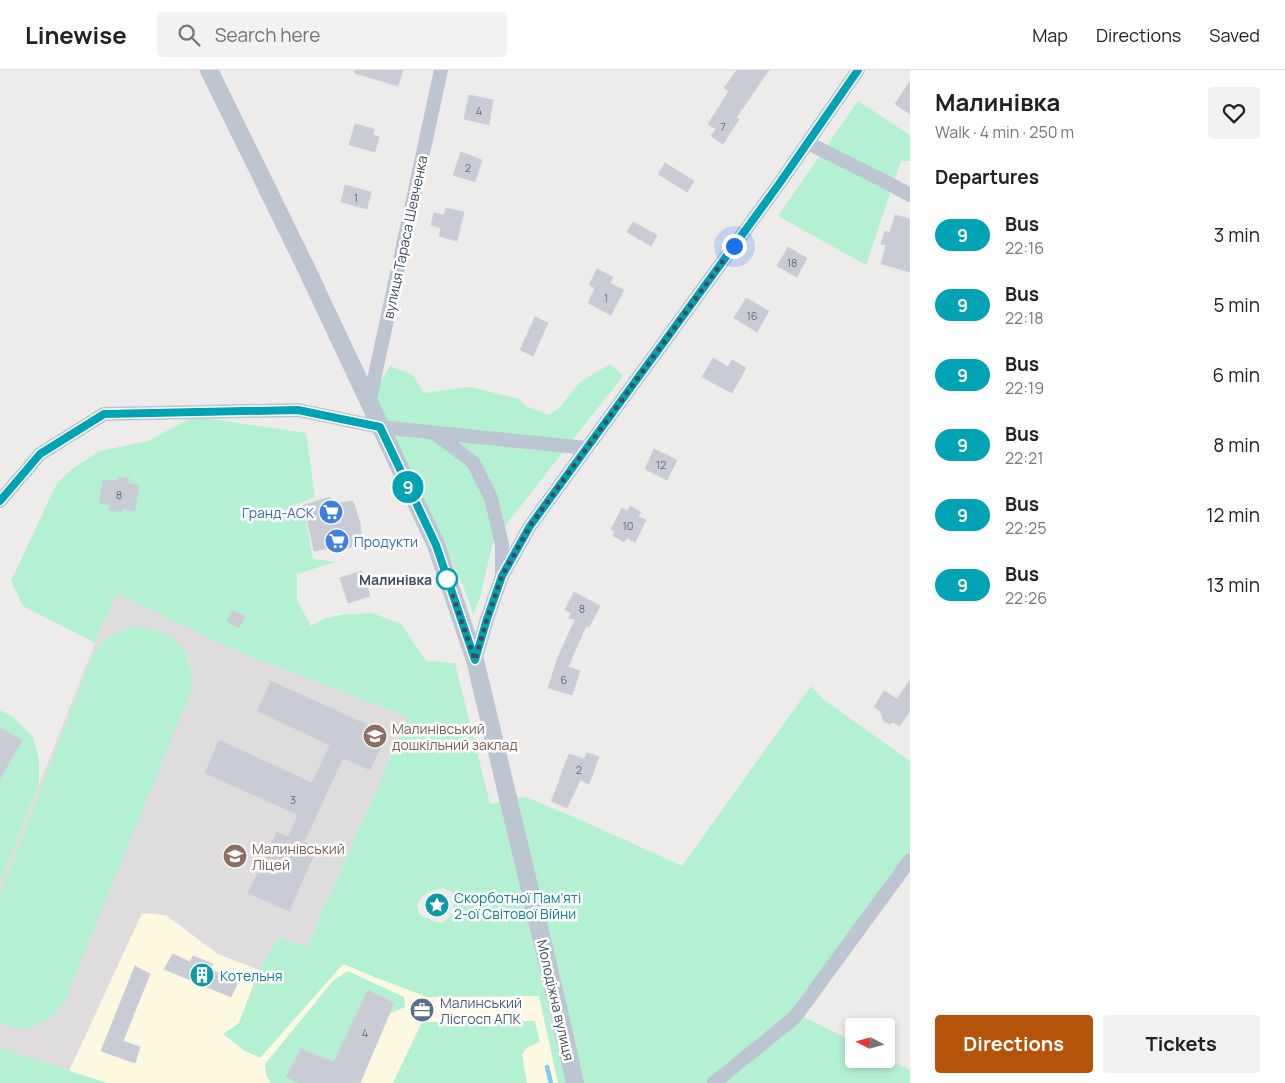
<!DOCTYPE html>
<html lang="en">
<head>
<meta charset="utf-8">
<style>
	:root { --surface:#fff; --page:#f2f2f2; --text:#222; --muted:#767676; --line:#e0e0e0; --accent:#b45309 }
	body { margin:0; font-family:Manrope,sans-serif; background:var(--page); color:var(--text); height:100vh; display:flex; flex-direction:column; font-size:19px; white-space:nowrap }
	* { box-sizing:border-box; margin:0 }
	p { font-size:16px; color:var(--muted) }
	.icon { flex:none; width:28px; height:28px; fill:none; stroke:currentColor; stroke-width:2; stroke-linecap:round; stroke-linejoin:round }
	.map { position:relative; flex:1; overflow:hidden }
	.panel { display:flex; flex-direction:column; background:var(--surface); width:375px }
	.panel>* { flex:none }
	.badge { padding:0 10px; border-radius:16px; font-size:18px; line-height:32px }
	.needle { width:32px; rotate:276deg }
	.fabs { position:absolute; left:845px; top:948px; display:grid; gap:10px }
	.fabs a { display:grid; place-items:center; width:50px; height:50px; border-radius:5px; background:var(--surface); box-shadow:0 2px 8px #0003; font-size:25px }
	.you { position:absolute; width:25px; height:25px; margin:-12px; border:4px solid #fff; border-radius:50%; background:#1a73e8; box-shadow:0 0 0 8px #1a73e833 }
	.map>.badge { position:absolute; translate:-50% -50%; box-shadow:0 0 0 2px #fff }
	h2 { padding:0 25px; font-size:19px; line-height:45px }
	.round { display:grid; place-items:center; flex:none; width:52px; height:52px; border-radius:5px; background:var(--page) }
	.overview { display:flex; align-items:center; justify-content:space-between; height:85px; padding:0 25px }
	h1 { font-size:24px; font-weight:700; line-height:38px }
	.primary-button { display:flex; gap:10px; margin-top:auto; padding:10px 25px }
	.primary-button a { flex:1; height:58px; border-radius:5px; background:var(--accent); color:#fff; font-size:20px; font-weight:700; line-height:58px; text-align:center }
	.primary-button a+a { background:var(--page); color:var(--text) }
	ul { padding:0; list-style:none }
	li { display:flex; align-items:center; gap:15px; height:70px; padding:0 25px }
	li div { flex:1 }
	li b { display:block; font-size:19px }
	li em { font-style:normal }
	li .badge { min-width:55px; font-weight:700; text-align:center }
	header { display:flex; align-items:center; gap:30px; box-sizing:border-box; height:70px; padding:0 25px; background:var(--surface); border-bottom:1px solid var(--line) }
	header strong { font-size:24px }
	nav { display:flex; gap:28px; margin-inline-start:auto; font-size:18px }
	.search { width:350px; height:45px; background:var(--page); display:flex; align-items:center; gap:12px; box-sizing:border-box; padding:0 18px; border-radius:5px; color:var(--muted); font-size:19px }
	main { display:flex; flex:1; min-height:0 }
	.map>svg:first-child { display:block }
	.commercial { fill:#fdf8e0 }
	.education { fill:#dfdcdd }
	.green { fill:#b4f1d3; fill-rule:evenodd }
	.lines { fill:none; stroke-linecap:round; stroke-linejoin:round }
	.stream { stroke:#7dcbf2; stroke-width:4.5 }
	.building { fill:#c9ccd4; stroke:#ced0d8 }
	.minor { stroke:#bdc5d2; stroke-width:14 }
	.tertiary { stroke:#bdc5d2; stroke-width:18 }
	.line-casing { stroke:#fff; stroke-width:11 }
	.line { stroke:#00a3b4; stroke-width:8 }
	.walk { stroke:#424c5a; stroke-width:5; stroke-dasharray:0 9 }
	.stop-dot { fill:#fff; stroke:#00a3b4; stroke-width:2.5 }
	.labels { text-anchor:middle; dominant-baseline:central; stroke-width:5; stroke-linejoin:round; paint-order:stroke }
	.number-label { font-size:11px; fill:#646c78 }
	.street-label { font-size:14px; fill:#424c5a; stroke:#fff }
	.shop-label { font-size:14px; fill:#366cbe; stroke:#fff; text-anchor:end }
	.stop-label { font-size:14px; font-weight:bold; fill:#424c5a; stroke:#fff; text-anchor:end }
	.education-label { font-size:14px; fill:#785e54; stroke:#fff; text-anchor:start }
	.culture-label { font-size:14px; fill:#0d838f; stroke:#fff; text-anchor:start }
	.service-label { font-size:14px; fill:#4e5e75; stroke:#fff; text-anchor:start }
</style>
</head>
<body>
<header>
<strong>Linewise</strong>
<div class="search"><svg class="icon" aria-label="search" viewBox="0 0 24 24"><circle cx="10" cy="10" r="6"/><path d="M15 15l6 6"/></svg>Search here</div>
<nav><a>Map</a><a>Directions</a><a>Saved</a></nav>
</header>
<main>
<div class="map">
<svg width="910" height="1013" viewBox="0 0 910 1013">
	<rect width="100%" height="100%" fill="#eeebeb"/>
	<path class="commercial" d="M142,843L166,845L218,884L259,900L239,953L243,980L260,988L343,894L377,908L427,927L539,926L558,1013H107L69,1001Z"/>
	<path class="education" d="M116,523L236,581L408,647L307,877L279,867L259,900L218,884L166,845L142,843L69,1001L0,978V953L7,957L190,595L187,585L180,576L135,557L123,559L113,564L102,572L93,583L0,825V814L85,598Z"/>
	<g class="green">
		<path d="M858,31L910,65V91H901L866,195L778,146Z"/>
		<path d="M610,294L623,306L512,447L492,475L480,528L473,544L463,515L374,323L390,296L413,305L424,323L470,317L519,329L526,336L549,345L561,336L579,313Z"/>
		<path d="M191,348H204L306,363L315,427L288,438L292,450L305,446L313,489L335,492L297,504V530L311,556L326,548L341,545L372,543L401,554L426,591L455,593L490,734L526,727L581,750L682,796L811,616L824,630L910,691V794L804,947L854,972V989H886L910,1000V1013H558L539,926L427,927L377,908L343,894L260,988L243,980L223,964L239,953L259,900L279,867L307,877L408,647L236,581L116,523L95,573L23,536L11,511L57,413L72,399L100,381L148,371ZM442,818L452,821C456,837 455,842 443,853L433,851L420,845L417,835C423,823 429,821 442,818Z"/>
		<path d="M135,557C174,559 193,580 192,619L65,930C50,953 26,966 0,953V825L93,583C106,567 116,560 135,557Z"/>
		<path d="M0,640L14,648L33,667L39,690V714L0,814Z"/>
		<path d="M348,901L404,927L405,937L389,944L394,933L368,920L334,992L301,979L287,1007L299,1013H271L266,1004L265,994L333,911Z"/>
		<path d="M535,951L540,972L528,977L522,984L527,1013H393L422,952Z"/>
		<path d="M0,978L107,1013H0Z"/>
	</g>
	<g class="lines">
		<path class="stream" d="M547,997L551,1013"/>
	</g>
	<g class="building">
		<path d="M355,0H403L398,16L354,3Z"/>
		<path d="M737,0H769L736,48L739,49L723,74L711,66L716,59L708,54L729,21L724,18Z"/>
		<path d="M910,11V44L895,34Z"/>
		<path d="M469,25L493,30L489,55L464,49Z"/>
		<path d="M355,54L374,59L373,65L379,67L375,82L349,75Z"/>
		<path d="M461,82L482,90L475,112L453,105Z"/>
		<path d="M665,93L694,111L687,122L658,104Z"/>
		<path d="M345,115L371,122L367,139L341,132Z"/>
		<path d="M446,138L464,142L457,171L439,166L441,158L431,155L434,143L444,145Z"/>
		<path d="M895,145L910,149V202L881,194L886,175L881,174L885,161L890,163Z"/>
		<path d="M633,152L657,165L651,176L627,162Z"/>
		<path d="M788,177L807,188L797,207L777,196Z"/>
		<path d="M597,199L613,207L610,213L624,220L611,245L588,233L595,218L589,215Z"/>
		<path d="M746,228L769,241L757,262L734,248Z"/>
		<path d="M535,247L548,253L533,286L520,280Z"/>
		<path d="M713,288L728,297L732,290L746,298L732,323L702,307Z"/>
		<path d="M654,379L677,390L667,410L645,399Z"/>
		<path d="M118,407L129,408L128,413L139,415L135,441L122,439L121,442L109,440L110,435L99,433L103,410L117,411Z"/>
		<path d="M330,427L332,434L353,431L360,453L362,474L357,476L341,479L340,476L314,481L304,435Z"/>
		<path d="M630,436L641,442L638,447L646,450L635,472L627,468L624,472L613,466L615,462L611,459L622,438L628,441Z"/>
		<path d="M362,501L370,526L348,533L340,508Z"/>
		<path d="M574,522L600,536L589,557L586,556L568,597L580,601L572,625L548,618L558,587L575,550L569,548L571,543L565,540Z"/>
		<path d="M232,540L245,546L239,558L227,552Z"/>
		<path d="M910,610V641L900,656L893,652L890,654L884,651L880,641L874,637L884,621L897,629Z"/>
		<path d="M271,611L387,664L370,700L343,688L304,772L317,778L289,841L248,823L277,762L288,767L298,745L205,703L219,670L312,713L330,675L257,641Z"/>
		<path d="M0,658L22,670L0,709Z"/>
		<path d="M587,683L599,687L589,714L580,710L567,738L551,731L560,710H559L569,684L584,689Z"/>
		<path d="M173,884L190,892L193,886L213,894L210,899L238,912L231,927L164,899Z"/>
		<path d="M135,896L150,904L123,971L140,977L135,993L101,981Z"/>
		<path d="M368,920L394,933L360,1013H299L286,1007L301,979L334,992Z"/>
	</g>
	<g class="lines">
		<g class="minor">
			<path d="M808,73L888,113L910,125"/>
			<path d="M369,333L441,0"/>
			<path d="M434,363L473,392L491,428L502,474V504"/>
			<path d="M0,431L40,384L104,344L298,340L380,357L586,378"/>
			<path d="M475,590L487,549L502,506L530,456L779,114L858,0"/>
			<path d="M714,1013L795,947L910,790"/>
		</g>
		<path class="tertiary" d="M209,0L308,202L436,475L475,590L558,937L575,1013"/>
	</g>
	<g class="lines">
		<defs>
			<path id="line" d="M0,431L40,384L104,344L298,340L380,357L436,475L475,590L487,549L502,506L530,456L779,114L858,0"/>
		</defs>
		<use href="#line" class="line-casing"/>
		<use href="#line" class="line"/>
		<path class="walk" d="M447,509L475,590L487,549L502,506L530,456L734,176"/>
	</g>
	<defs>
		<symbol id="supermarket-disc" viewBox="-11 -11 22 22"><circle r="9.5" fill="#3f7fe0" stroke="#fff"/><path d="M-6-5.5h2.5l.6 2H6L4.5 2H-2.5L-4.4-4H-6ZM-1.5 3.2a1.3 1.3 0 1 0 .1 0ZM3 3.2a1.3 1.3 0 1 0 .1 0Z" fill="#fff"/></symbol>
		<symbol id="school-disc" viewBox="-11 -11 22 22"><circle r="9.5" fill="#8d6e63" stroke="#fff"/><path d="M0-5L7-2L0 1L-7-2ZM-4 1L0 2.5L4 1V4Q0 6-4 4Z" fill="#fff"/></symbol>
		<symbol id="sight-disc" viewBox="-11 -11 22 22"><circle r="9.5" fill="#0f9aa8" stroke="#fff"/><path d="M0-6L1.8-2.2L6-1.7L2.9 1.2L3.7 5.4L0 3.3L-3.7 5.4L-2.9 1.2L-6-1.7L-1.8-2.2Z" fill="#fff"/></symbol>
		<symbol id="building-disc" viewBox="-11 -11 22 22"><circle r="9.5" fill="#0f9aa8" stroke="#fff"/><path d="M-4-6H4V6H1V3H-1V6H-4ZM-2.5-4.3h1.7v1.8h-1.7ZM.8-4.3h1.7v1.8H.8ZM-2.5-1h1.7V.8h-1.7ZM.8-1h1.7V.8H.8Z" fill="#fff"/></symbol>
		<symbol id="office-disc" viewBox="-11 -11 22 22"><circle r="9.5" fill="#5c6f8a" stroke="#fff"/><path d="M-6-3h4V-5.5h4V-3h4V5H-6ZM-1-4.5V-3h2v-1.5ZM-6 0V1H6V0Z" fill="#fff"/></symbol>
	</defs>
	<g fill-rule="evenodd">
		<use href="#supermarket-disc" x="317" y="428" width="28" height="28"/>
		<use href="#supermarket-disc" x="323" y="457" width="28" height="28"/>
		<use href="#school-disc" x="361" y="652" width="28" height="28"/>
		<use href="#school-disc" x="221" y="772" width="28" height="28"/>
		<use href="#sight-disc" x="423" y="821" width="28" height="28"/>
		<use href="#building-disc" x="188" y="891" width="28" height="28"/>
		<use href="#office-disc" x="408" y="926" width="28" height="28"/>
	</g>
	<circle class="stop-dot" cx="447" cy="509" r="10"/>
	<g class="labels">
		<g class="number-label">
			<text x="479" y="40">4</text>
			<text x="723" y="56">7</text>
			<text x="468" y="97">2</text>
			<text x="356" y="127">1</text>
			<text x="792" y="192">18</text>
			<text x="606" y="227">1</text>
			<text x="752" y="245">16</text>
			<text x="661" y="394">12</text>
			<text x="119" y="424">8</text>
			<text x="628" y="455">10</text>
			<text x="582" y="538">8</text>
			<text x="564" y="609">6</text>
			<text x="579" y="699">2</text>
			<text x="293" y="729">3</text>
			<text x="365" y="962">4</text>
		</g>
		<g class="street-label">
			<text transform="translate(405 167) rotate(-78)">вулиця Тараса Шевченка</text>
			<text transform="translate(556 930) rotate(77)">Молодіжна вулиця</text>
		</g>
		<g class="shop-label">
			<text x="314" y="442">Гранд-АСК</text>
			<text x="354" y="471" text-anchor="start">Продукти</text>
		</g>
		<g class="stop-label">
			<text x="432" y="509">Малинівка</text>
		</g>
		<g class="education-label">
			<text x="392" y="658">Малинівський<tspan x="392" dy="16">дошкільний заклад</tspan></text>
			<text x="252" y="778">Малинівський<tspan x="252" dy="16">Ліцей</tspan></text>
		</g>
		<g class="culture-label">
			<text x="454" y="827">Скорботної Пам'яті<tspan x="454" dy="16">2-ої Світової Війни</tspan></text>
			<text x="220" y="905">Котельня</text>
		</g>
		<g class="service-label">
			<text x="440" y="932">Малинський<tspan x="440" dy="16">Лісгосп АПК</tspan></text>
		</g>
	</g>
</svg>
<div class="fabs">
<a><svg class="needle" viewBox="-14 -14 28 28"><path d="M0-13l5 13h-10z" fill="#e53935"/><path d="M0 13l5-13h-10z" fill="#767676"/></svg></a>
</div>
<div class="you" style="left:734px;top:176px"></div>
<b class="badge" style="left:408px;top:417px;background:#00a3b4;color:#fff">9</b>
</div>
<section class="panel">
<div class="overview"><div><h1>Малинівка</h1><p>Walk · 4 min · 250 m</p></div><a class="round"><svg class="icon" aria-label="heart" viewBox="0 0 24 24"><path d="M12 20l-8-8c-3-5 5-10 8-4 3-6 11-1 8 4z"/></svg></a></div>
<h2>Departures</h2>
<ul>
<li><span class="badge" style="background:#00a3b4;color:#fff">9</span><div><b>Bus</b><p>22:16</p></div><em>3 min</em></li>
<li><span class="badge" style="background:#00a3b4;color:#fff">9</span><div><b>Bus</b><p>22:18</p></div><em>5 min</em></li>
<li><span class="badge" style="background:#00a3b4;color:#fff">9</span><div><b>Bus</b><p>22:19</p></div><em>6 min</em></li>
<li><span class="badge" style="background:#00a3b4;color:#fff">9</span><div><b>Bus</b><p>22:21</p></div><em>8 min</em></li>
<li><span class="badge" style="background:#00a3b4;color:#fff">9</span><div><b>Bus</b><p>22:25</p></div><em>12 min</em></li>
<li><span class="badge" style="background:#00a3b4;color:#fff">9</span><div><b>Bus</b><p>22:26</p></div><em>13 min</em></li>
</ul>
<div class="primary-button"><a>Directions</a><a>Tickets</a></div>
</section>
</main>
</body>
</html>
